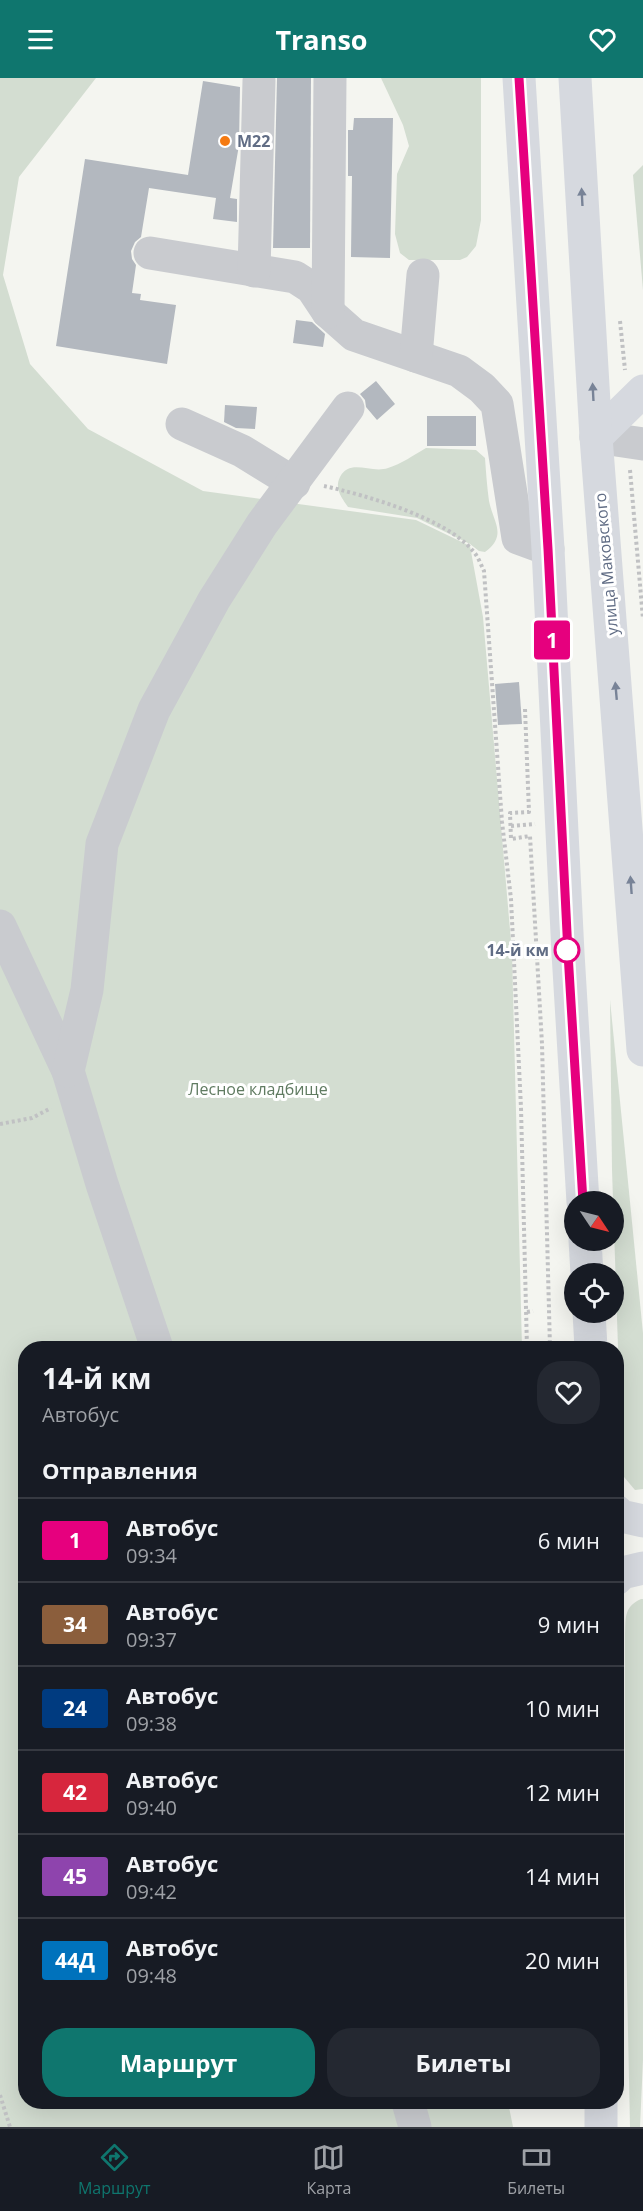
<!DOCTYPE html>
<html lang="ru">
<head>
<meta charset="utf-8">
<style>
	:root { --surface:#171b24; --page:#242831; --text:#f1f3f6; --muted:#9ea1a6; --line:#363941; --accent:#0f766e }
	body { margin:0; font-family:"Open Sans",sans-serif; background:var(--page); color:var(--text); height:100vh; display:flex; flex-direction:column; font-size:22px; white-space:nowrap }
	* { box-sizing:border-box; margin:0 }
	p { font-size:20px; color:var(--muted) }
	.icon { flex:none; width:33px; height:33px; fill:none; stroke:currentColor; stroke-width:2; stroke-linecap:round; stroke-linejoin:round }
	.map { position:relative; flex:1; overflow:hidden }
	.details { position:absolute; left:18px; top:1263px; width:606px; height:768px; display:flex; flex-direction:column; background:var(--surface); border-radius:24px; box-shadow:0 6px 24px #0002 }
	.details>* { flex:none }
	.badge { padding:0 12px; border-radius:4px; font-size:21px; line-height:39px }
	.needle { width:39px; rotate:125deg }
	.controls { position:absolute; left:564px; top:1113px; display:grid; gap:12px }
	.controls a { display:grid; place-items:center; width:60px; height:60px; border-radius:50%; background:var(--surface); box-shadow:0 6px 24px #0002; font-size:30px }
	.map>.badge { position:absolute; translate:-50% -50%; box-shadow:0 0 0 3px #fff }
	h2 { padding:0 24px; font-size:22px; line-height:54px }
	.round { display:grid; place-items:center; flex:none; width:63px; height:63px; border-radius:24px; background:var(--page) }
	.summary { display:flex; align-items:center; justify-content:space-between; height:102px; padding:0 24px }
	h1 { font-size:28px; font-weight:700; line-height:45px }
	.cta { display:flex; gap:12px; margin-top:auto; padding:12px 24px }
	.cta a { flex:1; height:69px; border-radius:24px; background:var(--accent); color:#fff; font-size:24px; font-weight:700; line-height:69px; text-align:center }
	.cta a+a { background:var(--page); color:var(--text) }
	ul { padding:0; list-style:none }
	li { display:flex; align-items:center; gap:18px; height:84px; padding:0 24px; border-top:2px solid var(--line) }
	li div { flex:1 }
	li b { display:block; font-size:22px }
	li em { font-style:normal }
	li .badge { min-width:66px; font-weight:700; text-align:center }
	header { display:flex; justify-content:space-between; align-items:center; height:78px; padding:0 24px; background:var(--accent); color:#fff; font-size:27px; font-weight:700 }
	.tabs { display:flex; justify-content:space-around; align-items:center; height:84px; border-top:2px solid var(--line); background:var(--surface); font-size:16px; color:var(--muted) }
	.tabs a { display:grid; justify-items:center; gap:3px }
	.tabs .current { color:var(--accent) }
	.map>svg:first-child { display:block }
	.green { fill:#d3ddd1 }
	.building { fill:#b3b8bf }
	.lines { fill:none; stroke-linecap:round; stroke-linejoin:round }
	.path { stroke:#c0c1c3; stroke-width:4; stroke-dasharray:3 3; stroke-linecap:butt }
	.minor { stroke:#c9cbcf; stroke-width:33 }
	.major { stroke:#d6d9df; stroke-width:33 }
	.highway { stroke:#d6d9df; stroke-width:33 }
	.oneway { fill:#788397 }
	.line-casing { stroke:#fff; stroke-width:14 }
	.line { stroke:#e6007e; stroke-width:9 }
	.poi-dot { fill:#f57a11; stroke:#fff; stroke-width:2 }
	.stop-dot { fill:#fff; stroke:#e6007e; stroke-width:3 }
	.labels { text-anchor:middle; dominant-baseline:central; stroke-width:6; stroke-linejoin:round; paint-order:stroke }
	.poi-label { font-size:16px; font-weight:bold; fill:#616d85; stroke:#fff; text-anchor:start }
	.street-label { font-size:16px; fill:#616d85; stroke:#fff }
	.stop-label { font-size:16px; font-weight:bold; fill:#616d85; stroke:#fff; text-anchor:end }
	.park-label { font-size:16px; fill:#607b61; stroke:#fff }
</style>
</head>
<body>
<header><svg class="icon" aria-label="menu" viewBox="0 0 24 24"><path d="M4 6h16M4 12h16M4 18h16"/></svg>Transo<svg class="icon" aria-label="heart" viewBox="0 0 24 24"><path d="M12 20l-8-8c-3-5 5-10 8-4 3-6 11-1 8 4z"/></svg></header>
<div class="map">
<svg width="643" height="2049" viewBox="0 0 643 2049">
	<rect width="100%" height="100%" fill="#f4f5f0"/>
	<g class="green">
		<path d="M0,0H96L19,99L3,197L30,286L88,351L203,413L416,442L470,468L483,539L512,875L522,1270H26V2024H508L513,2049H0Z"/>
		<path d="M381,0H481V142L476,168L467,179L460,182H409L400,175L395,156L397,96L409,68L403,47Z"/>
		<path d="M643,87V212L633,97Z"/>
		<path d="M426,370L476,372L485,380C486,394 487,409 489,423C493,444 508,457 485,474L479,473L470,466L417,440L348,429C342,420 334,411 340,399C350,380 371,396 388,390C401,386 414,377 426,370Z"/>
		<path d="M610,922L643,1255V1411L635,1412L624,1399L622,1388L612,1092Z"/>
		<path d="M641,1521H643V1982L640,2049H630L625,1811V1558C626,1541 623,1529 641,1521Z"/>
	</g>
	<g class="building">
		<path d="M277,0H311L310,170H273Z"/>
		<path d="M203,3L240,9L239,67L230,120L237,121V144L213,141L216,120L149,110L141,159L135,164L131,173L132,181L136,187L132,215L141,216L140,222L176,227L167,286L56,268L85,81L188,97Z"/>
		<path d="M354,40H393L390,180L351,179L352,98H348V52H353Z"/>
		<path d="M296,242L312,244L325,256L323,269L293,265Z"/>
		<path d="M376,303L395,326L377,342L366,329L365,322L360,316Z"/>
		<path d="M225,327L257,329L255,351L236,350L224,344Z"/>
		<rect x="427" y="338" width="49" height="30"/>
		<path d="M519,604L522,646L498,647L495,606Z"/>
	</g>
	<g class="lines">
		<g class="path">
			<path d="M620,243L625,292"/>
			<path d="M630,392L643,541"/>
			<path d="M324,408C365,417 446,440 473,473C478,478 481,487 484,493L502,744L511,821L521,1030L527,1270"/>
			<path d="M525,631L529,734L510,735L511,761L530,758L542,966L550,1270"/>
			<path d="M511,748L535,746"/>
			<path d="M0,1046L32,1040L51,1030"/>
			<path d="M527,1234L533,1233"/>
			<path d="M0,2017L10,2049"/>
		</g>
		<g class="minor">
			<path d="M150,175L295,199L312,210L328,234L354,257L459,293L482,310L497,326L518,460L548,471"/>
			<path d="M254,193L259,3"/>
			<path d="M328,234L330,0"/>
			<path d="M416,278L423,197"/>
			<path d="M182,346L242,373L294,405"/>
			<path d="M596,359L643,366"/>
			<path d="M0,848L68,993L102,1106L157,1270"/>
			<path d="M68,993L87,912L102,766L154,632L214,522L262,446L348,330"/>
			<path d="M408,2024L415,2049"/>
		</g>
		<path class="major" d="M596,359L643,313"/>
		<g class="highway">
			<path d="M519,0L548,471L568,875L583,1124"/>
			<path d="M575,0L596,359L643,972"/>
			<path d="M585,1162L587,1196"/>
			<path d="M589,1234L591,1270"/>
			<path d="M616,1433L621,1438L643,1443"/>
			<path d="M616,1501L622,1495L643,1490"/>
			<path d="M601,2024V2049"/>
		</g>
	</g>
	<defs><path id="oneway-solid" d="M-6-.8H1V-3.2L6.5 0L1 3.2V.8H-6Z" transform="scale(1.5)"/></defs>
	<g class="oneway">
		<use href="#oneway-solid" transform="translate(582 119) rotate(-93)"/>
		<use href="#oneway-solid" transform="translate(593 314) rotate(-93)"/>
		<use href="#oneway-solid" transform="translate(616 613) rotate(-95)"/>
		<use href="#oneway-solid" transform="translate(631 807) rotate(-94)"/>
	</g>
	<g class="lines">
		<defs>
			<path id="line" d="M519,0L548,471L568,875L583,1124"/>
		</defs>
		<use href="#line" class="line-casing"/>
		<use href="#line" class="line"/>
	</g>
	<circle class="poi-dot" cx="225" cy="63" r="6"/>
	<circle class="stop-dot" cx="567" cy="872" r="12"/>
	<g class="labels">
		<g class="poi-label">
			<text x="237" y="63">M22</text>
		</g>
		<g class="street-label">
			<text transform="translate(606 486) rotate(-95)">улица Маковского</text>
		</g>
		<g class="stop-label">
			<text x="549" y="872">14-й км</text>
		</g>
		<g class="park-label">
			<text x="258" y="1011">Лесное кладбище</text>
		</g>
	</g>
</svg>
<div class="controls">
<a><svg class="needle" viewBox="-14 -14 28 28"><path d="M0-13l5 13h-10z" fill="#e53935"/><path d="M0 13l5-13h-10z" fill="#9ea1a6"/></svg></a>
<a><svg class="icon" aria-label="locate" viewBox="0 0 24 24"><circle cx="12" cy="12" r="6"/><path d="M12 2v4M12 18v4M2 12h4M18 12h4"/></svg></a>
</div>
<b class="badge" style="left:552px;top:562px;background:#e6007e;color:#fff">1</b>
<section class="details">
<div class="summary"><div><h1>14-й км</h1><p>Автобус</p></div><a class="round"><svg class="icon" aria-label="heart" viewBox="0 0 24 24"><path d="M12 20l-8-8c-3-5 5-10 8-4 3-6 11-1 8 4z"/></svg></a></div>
<h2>Отправления</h2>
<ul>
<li><span class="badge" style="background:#e6007e;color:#fff">1</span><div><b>Автобус</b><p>09:34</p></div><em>6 мин</em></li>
<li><span class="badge" style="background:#8b5e3c;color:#fff">34</span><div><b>Автобус</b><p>09:37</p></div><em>9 мин</em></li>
<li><span class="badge" style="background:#003b80;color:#fff">24</span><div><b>Автобус</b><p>09:38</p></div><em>10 мин</em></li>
<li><span class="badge" style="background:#d7263d;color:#fff">42</span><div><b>Автобус</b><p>09:40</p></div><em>12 мин</em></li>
<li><span class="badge" style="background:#8e44ad;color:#fff">45</span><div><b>Автобус</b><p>09:42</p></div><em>14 мин</em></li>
<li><span class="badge" style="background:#0072bc;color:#fff">44Д</span><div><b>Автобус</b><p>09:48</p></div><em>20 мин</em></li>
</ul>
<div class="cta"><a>Маршрут</a><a>Билеты</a></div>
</section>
</div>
<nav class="tabs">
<a class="current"><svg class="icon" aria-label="directions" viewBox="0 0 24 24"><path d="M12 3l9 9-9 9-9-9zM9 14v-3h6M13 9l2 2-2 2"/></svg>Маршрут</a>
<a><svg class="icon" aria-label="map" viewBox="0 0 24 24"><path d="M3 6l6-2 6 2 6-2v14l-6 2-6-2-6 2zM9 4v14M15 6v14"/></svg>Карта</a>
<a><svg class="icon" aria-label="tickets" viewBox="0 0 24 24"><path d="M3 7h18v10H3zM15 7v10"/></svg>Билеты</a>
</nav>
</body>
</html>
